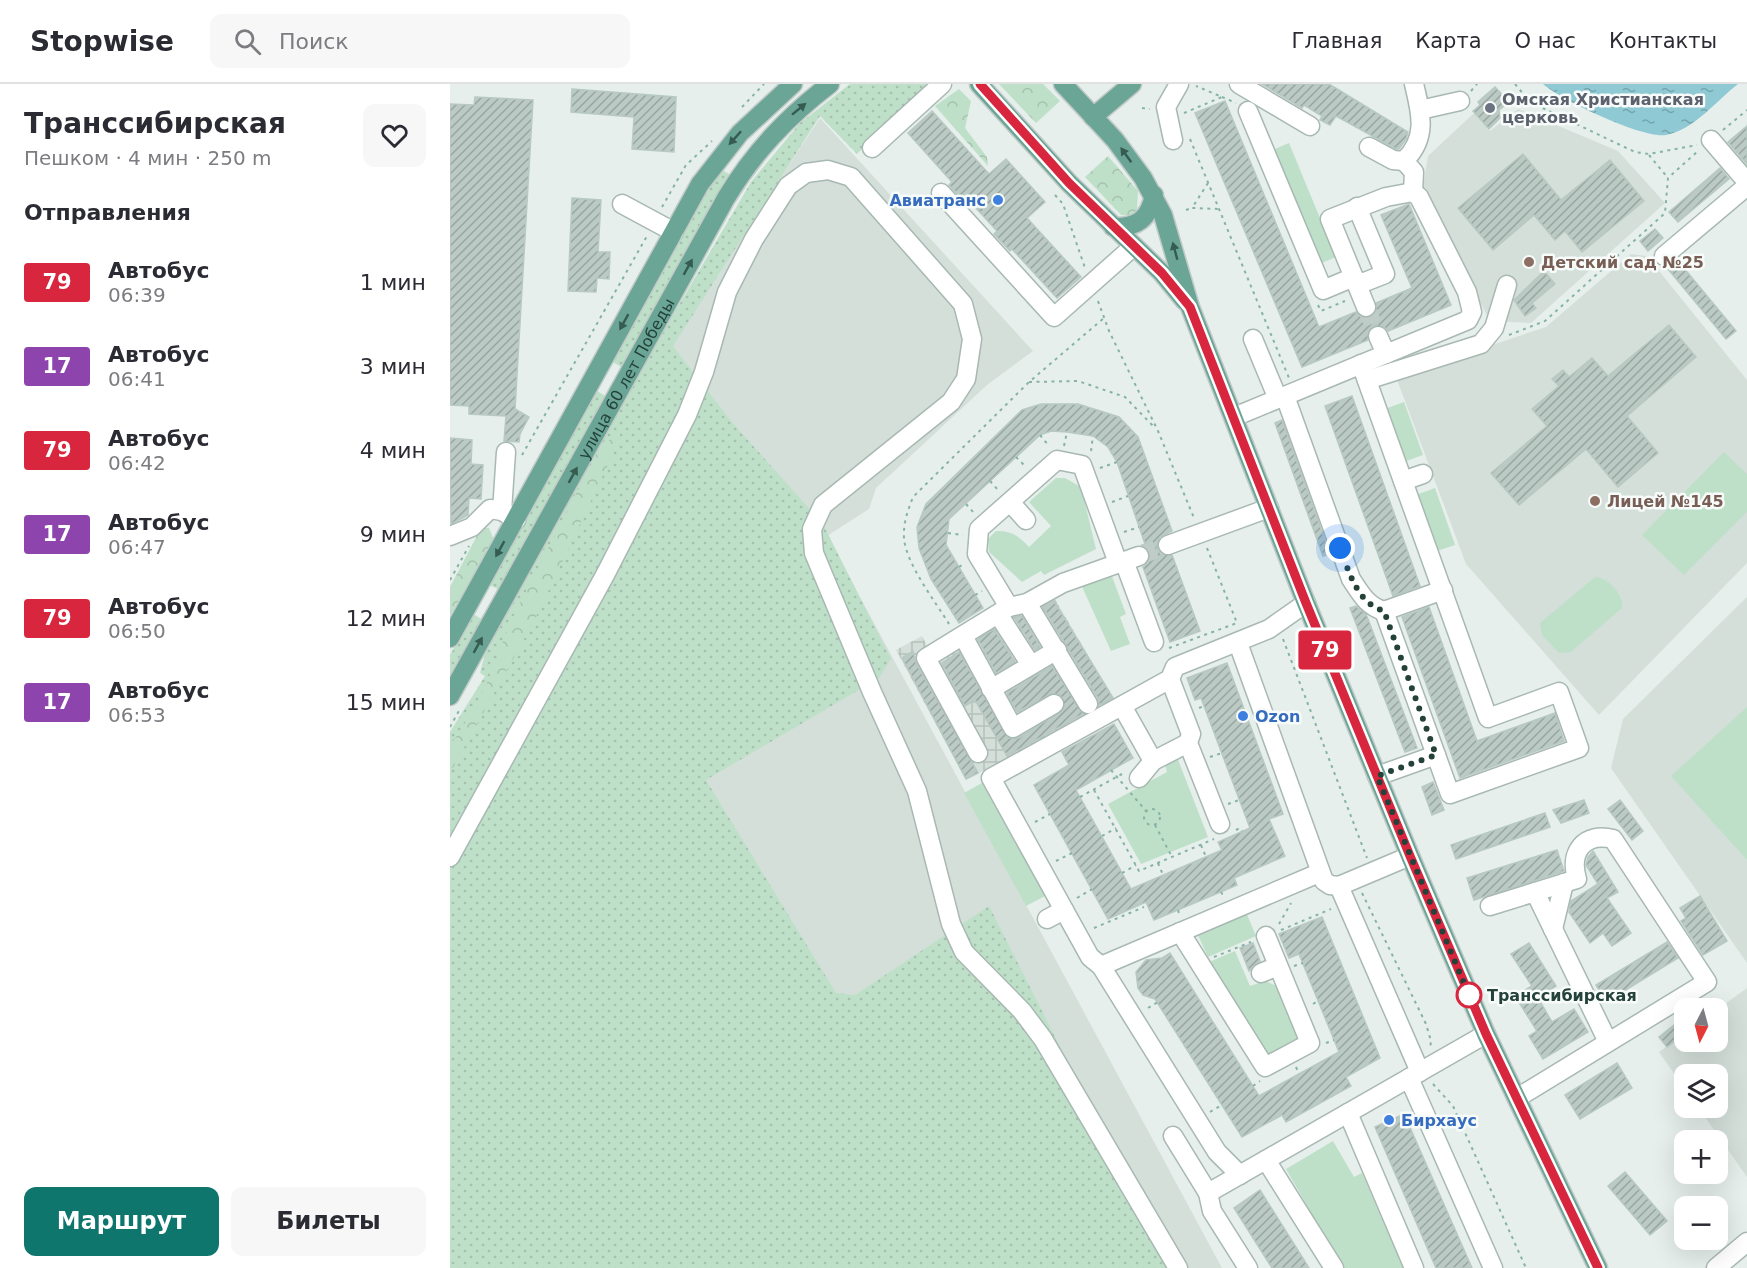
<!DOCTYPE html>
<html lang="ru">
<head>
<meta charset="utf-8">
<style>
	:root { --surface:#fff; --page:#f7f7f7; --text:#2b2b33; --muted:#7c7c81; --line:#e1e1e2; --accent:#0f766e }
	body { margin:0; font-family:"DejaVu Sans",sans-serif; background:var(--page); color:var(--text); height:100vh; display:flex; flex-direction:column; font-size:22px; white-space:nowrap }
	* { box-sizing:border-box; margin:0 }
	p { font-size:20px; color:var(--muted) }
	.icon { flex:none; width:33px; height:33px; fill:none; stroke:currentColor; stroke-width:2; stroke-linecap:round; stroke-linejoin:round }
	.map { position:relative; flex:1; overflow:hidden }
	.drawer { display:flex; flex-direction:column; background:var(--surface); width:450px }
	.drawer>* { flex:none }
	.badge { padding:0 12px; border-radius:4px; font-size:21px; line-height:39px }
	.needle { width:39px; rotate:186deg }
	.fabs { position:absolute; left:1224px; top:914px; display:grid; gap:12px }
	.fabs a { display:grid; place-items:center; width:54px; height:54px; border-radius:12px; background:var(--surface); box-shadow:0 6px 24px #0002; font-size:30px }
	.you { position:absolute; width:30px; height:30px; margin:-15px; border:4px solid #fff; border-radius:50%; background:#1a73e8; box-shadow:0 0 0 9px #1a73e833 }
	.map>.badge { position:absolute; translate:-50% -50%; box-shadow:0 0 0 3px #fff }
	h2 { padding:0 24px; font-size:22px; line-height:54px }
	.round { display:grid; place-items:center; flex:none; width:63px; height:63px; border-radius:12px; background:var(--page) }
	.head { display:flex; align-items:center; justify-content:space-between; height:102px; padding:0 24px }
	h1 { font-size:28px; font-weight:800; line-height:45px }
	.primary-button { display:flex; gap:12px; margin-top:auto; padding:12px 24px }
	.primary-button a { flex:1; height:69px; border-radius:12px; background:var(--accent); color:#fff; font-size:24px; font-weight:800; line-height:69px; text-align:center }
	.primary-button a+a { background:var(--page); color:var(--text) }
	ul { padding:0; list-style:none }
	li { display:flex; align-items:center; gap:18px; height:84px; padding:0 24px }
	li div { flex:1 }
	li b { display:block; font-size:22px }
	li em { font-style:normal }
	li .badge { min-width:66px; font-weight:700; text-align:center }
	header { display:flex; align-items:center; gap:36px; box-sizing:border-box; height:84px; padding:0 30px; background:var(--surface); border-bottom:2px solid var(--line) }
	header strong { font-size:28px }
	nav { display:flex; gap:33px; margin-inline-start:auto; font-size:21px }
	.search { width:420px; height:54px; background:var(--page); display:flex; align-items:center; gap:15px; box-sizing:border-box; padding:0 21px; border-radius:12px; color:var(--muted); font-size:22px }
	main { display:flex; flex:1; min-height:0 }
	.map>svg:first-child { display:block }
	.built { fill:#d4dfda }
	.industrial { fill:url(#industrial-grid) }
	.grass { fill:url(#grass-dots) }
	.forest { fill:url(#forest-crowns) }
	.green { fill:#bfe0c8 }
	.water { fill:url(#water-ripples) }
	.building { fill:url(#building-hatch); stroke:#b8c9c2; stroke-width:1.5 }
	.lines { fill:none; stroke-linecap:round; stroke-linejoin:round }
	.minor-tunnel { stroke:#bfccc8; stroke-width:18; stroke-dasharray:18 9; stroke-linecap:butt }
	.minor-casing { stroke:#a8b8b2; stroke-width:21 }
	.major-casing { stroke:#c2cac8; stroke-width:21 }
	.path { stroke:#86b3a5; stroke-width:2; stroke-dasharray:3 4.5; stroke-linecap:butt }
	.minor { stroke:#fff; stroke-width:18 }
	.major { stroke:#6aa596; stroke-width:18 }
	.oneway { fill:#365b51 }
	.line-casing { stroke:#fff; stroke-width:14 }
	.line { stroke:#d7263d; stroke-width:9 }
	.walk { stroke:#24423a; stroke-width:6; stroke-dasharray:0 10.8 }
	.worship-dot { fill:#6b7280; stroke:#f7fbf9; stroke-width:2 }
	.shop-dot { fill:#3f7fe0; stroke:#f7fbf9; stroke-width:2 }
	.education-dot { fill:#8d6e63; stroke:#f7fbf9; stroke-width:2 }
	.stop-dot { fill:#fff; stroke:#d7263d; stroke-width:3 }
	.labels { text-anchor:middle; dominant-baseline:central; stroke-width:5; stroke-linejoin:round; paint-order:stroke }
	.worship-label { font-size:16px; font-weight:bold; fill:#5b616d; stroke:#f7fbf9; text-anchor:start }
	.shop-label { font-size:16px; font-weight:bold; fill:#366cbe; stroke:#f7fbf9; text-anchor:start }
	.education-label { font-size:16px; font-weight:bold; fill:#785e54; stroke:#f7fbf9; text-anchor:start }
	.street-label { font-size:16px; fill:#24423a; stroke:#f7fbf9 }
	.stop-label { font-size:16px; font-weight:bold; fill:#24423a; stroke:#f7fbf9; text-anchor:start }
</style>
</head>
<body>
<header>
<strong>Stopwise</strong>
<div class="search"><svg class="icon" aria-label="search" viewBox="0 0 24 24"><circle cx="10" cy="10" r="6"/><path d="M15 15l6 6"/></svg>Поиск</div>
<nav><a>Главная</a><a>Карта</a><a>О нас</a><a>Контакты</a></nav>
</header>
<main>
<section class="drawer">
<div class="head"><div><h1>Транссибирская</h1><p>Пешком · 4 мин · 250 m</p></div><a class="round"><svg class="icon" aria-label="heart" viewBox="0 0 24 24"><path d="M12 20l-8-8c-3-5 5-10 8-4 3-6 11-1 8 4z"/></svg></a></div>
<h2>Отправления</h2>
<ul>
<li><span class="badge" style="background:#d7263d;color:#fff">79</span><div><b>Автобус</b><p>06:39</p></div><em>1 мин</em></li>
<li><span class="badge" style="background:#8e44ad;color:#fff">17</span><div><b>Автобус</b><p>06:41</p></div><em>3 мин</em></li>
<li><span class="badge" style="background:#d7263d;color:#fff">79</span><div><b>Автобус</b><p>06:42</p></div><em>4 мин</em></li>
<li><span class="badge" style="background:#8e44ad;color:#fff">17</span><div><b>Автобус</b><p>06:47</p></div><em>9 мин</em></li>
<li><span class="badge" style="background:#d7263d;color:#fff">79</span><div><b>Автобус</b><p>06:50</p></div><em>12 мин</em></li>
<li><span class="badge" style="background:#8e44ad;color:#fff">17</span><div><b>Автобус</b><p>06:53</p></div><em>15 мин</em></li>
</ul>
<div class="primary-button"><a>Маршрут</a><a>Билеты</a></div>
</section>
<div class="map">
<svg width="1297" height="1184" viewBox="0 0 1297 1184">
	<defs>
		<pattern id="industrial-grid" width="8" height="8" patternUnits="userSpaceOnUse" patternTransform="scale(1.5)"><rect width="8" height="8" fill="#d4dfda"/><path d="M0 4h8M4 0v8" fill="none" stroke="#b6c1bc"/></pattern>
		<pattern id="grass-dots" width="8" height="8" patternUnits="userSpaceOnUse" patternTransform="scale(1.5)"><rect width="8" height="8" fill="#bfe0c8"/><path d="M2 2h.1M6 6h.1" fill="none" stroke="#a4c1ad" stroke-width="1.8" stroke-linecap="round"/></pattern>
		<pattern id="forest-crowns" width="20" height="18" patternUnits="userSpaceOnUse" patternTransform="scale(1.5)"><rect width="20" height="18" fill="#bfe0c8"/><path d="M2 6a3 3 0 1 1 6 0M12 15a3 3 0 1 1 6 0" fill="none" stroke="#a4c1ad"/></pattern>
		<pattern id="water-ripples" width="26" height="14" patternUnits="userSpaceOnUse" patternTransform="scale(1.5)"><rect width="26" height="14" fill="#8ec9d4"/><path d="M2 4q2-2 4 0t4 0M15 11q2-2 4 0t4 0" fill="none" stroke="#74a5ad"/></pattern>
		<pattern id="building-hatch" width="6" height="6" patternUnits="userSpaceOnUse" patternTransform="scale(1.5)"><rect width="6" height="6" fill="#bbcac4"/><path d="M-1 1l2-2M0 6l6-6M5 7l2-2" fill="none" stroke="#98a6a0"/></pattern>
	</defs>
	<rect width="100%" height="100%" fill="#e6efeb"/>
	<g class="built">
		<path d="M1068,25L1168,67L1215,119L1081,239L1040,237L972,109L978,72L1024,29L1040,47Z"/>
		<path d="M370,34L583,267L537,301L426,404L419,425L377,452L772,1184H0L222,257Z"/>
		<path d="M1181,170L1197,172L1297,296V479L1149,631L1016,480L946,293L1096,243Z"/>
		<path d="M1297,513V879L1161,684L1173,635Z"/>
		<path d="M1297,904V1093L1248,1023H1268V990H1234V1004L1209,968L1234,950V957H1268V925Z"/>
	</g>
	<path class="industrial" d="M602,510L665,617L516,696L446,566L472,552L485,577L572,524Z"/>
	<g class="grass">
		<path d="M400,0H478L407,70L370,32L223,262L281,337L373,440L441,575L429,594L256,696L386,909L405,911L539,822L722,1184H0V648L35,592L30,589L36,566L212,250L301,98L350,39Z"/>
		<path d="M270,85L281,91L173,284L163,278Z"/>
		<path d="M147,307L157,313L50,506L39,501Z"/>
		<path d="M23,530L33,536L0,595V571Z"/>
	</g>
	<g class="forest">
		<path d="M549,0H593L610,17L586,39Z"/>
		<path d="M509,5L521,17L515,44L537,73L538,82L485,22Z"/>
		<path d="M658,72L688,107L687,126L680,132L671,131L635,93Z"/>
		<path d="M172,344L166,364L84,537L0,689V659L8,651L35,604L61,537L148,367Z"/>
		<path d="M31,444H39L44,456L0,532V503Z"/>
	</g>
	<g class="green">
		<path d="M839,59L886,173L867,181L820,67Z"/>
		<path d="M954,318L973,371L951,379L932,326Z"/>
		<path d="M1274,368L1297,390V428L1234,491L1192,451Z"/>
		<path d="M606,394H615L631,403L646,465L594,491L591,487L572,498L539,468L538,455L546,447C563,447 568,452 579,463L601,442L579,418Z"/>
		<path d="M985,404L1005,461L984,468L963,412Z"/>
		<path d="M660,487L676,530L670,533L680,560L661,567L630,498Z"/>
		<path d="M1145,493C1158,493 1174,511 1172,524L1121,568L1109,569L1092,551L1090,539Z"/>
		<path d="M1297,623V776L1221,692Z"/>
		<path d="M727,673L758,753L691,780L658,720L717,688L715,680Z"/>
		<path d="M532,699L595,812L576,822L514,709Z"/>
		<path d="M796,828L806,852L758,873L747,849Z"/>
		<path d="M785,867L800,902L815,897L829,903L850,949L847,959L826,971L818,970L812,965L759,878Z"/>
		<path d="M883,1057L904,1093L912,1089L953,1184H889L853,1123L856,1120L836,1085Z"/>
	</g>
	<path class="water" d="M1093,0H1288C1267,16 1244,46 1216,51C1193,55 1111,16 1093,0Z"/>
	<g class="building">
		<path d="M812,0H879L958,48L956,55L949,65H946L886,32L880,41L870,36L872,32L854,21L852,24Z"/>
		<path d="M1045,3L1059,18L1049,26L1050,34L1039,45L1023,27L1030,21L1028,18Z"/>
		<path d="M122,5L226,13L224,68L182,65L184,33L121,28Z"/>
		<path d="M25,13L83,16L65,325L79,333L70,350L69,358L54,357L56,332L19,330V322L0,321V20L24,21Z"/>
		<path d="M775,17L869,243L906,228L910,232L920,234L925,229L926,219L962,204L931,131L959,120L1001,221L938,247L934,243L924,242L919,246L918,256L852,283L745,29Z"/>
		<path d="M482,27L539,90L556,75L595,118L577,134L631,193L607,214L562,165L560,167L544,150L547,147L515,112L512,115L499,101L502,98L458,49Z"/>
		<path d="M1297,42V80L1278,58Z"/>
		<path d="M1073,70L1111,116L1160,76L1194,117L1132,168L1115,147L1105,156L1084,131L1043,166L1008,124Z"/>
		<path d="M1270,84L1279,95L1228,138L1219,128Z"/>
		<path d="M122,114L151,116L148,168H160L159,195L147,194L146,208L118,207Z"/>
		<path d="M1205,145L1213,154L1198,167L1190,157Z"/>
		<path d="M1228,177L1286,247L1276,255L1218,185Z"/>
		<path d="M1094,187L1105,200L1082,219L1086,224L1075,232L1064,216Z"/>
		<path d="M1219,241L1246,273L1177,332L1208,369L1168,403L1136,365L1069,421L1041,389L1097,342L1082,325L1109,302L1102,295L1113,286L1119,293L1142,274L1158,292Z"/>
		<path d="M902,312L970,502L943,512L875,322Z"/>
		<path d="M591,320H628L669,333L688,353L722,447L710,453L707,464L711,470L722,471L750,547L720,558L693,483L698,479L700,469L692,461L695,460L667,378L658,363L643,352L617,348L601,347L590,351L499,435L496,461L533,524L509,539L481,495L469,464L467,443L476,420L572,326Z"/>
		<path d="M832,336L880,470L873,472L825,339Z"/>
		<path d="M0,354L22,356L21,380L33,381L31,415L19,414L18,431L1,440Z"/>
		<path d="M604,517L663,614L649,621L648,614L593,523Z"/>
		<path d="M906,522L916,530L967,664L955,668L900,524Z"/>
		<path d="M979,523L1027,657L1105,629L1114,657L1010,694L952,533Z"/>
		<path d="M572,532L590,563L585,566L564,533Z"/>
		<path d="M544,545L565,578L546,589L528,555Z"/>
		<path d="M463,567L466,579L528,689L516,695L452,574Z"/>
		<path d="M509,568L558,654H569L613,626V614L603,609L567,628L557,609L602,582L633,630L557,672L525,616L515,622L492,579Z"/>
		<path d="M777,579L833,730L819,735L835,772L784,794L787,801L704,836L696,818L658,835L584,701L619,681L612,668L664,640L683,674L626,706L681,805L772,766L768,758L800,744L751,614L745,616L737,594Z"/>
		<path d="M983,698L994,726L982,731L972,703Z"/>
		<path d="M1134,716L1139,729L1111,739L1103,726Z"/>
		<path d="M1170,716L1193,747L1182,756L1158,725Z"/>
		<path d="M1095,729L1100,743L1006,775L1001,761Z"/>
		<path d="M1107,766L1114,787L1024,816L1017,794Z"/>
		<path d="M1143,767L1168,808L1157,814L1181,849L1162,862L1153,849L1140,859L1119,828L1121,817L1148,800L1136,781L1138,773Z"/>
		<path d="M1250,812L1277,857L1253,871L1231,837L1236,834L1230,824Z"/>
		<path d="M872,833L930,974L896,993L901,1002L836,1038L832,1031L792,1053L705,915L693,911L688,904L686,888L696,876L712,874L720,869L809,1012L889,968L849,870L839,874L829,850Z"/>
		<path d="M1217,858L1228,874L1156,918L1146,901Z"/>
		<path d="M803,859L810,877L799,887L790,864Z"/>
		<path d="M1079,859L1106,902L1088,914L1102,938L1124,925L1138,948L1093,975L1079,952L1087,947L1065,912L1082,902L1061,870Z"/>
		<path d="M1234,933V950L1217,963L1209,953Z"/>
		<path d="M1167,979L1182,1004L1130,1035L1115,1011Z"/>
		<path d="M954,1030L1022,1184H986L925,1043Z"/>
		<path d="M1175,1088L1217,1137L1200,1151L1158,1102Z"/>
		<path d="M810,1106L854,1176L859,1184H822L784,1124Z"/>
	</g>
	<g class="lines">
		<g class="minor-tunnel">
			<path d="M916,223L928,252"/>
			<path d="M689,472L718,461"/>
		</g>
		<defs>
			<g id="minor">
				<path d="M789,0L860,42"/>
				<path d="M970,26L1010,17"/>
				<path d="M798,27L873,206L904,193"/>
				<path d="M723,56L716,23L729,0"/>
				<path d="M1261,56L1297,98"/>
				<path d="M919,63L943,76L954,77C978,54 971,29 964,0"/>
				<path d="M422,64L492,0"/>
				<path d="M954,77L964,88L963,108"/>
				<path d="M491,109L604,233L684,162"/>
				<path d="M172,120L224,148"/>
				<path d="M1214,172L1297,102"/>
				<path d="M907,201L935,190L907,123"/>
				<path d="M928,252L936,270"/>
				<path d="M803,255L828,315"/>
				<path d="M911,280L1038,634L1109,608L1129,664L1000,710L986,671L927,692"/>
				<path d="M917,296L1031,260L1044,244L1057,201"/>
				<path d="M835,312L901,495C911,510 917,522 934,527"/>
				<path d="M784,333L1018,236L1022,228L1017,208L969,113L963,108L936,113L880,135L916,223"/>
				<path d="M953,397L973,390"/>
				<path d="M560,418L576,436"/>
				<path d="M52,427L56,368"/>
				<path d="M0,452L22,443L40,425L52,427L66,436"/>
				<path d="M718,461L819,424"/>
				<path d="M674,477L704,558"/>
				<path d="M577,519L638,620"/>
				<path d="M559,523L527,470L529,445L607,376L632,381L668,479"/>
				<path d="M548,530L581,581"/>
				<path d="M513,552L563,644L604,620"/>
				<path d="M788,559L874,797L880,801L889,802L960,772"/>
				<path d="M720,595L741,650L738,659L770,740"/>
				<path d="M541,605L607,566"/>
				<path d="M672,622L703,677"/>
				<path d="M528,669L476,574L559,523L577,519L613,499L689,472"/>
				<path d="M986,671L934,527L993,506"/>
				<path d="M689,694L703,677L738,659"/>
				<path d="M0,773L155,491L237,331L254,288L277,208L304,155L338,102L356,89L378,86L401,93L513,220L522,255L516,295L501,318L373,421L362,445L364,469L422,608L467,707L501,840L514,868L572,927L593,955L728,1184"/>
				<path d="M889,802L970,988"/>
				<path d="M1085,808L1158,958"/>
				<path d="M1040,822L1127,795C1119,768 1134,748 1163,755L1257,898L1067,1014"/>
				<path d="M597,835L614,826"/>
				<path d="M1103,845L1114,799"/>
				<path d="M730,848L815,983L860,959L816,852"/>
				<path d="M651,882L869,789"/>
				<path d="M811,889L828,882"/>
				<path d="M959,994L1043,1184"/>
				<path d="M898,1029L964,1184"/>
				<path d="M723,1052L758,1109L762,1127L798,1184"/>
				<path d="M816,1076L884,1184"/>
				<path d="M790,1091L767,1068L651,882L640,873L541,694L720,595L725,583L819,545L856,519"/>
				<path d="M758,1109L1036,950"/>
				<path d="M1266,1184L1297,1158"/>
			</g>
			<g id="major">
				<path d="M529,0L619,99L712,189L735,217"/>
				<path d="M613,0L665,56L693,94L713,131L740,223L856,519L960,772L1036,950L1148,1184"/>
				<path d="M643,33L682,0"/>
				<path d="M663,143C687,144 699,135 704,111"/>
				<path d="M0,554L250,100L290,49L343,0"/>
				<path id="s1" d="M0,612L276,114C304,68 337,33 380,0"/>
			</g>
		</defs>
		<use href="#minor" class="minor-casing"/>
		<use href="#major" class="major-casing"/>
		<g class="path">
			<path d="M1065,0L1080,18L1185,68L1199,70L1247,61"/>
			<path d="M1021,7L1027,0"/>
			<path d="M772,13L786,19"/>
			<path d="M292,23L314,0"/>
			<path d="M692,24L700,25"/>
			<path d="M734,29L772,13L746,2"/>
			<path d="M1273,46L1297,26"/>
			<path d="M740,55L839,294"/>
			<path d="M1199,71L1218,94"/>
			<path d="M758,99L742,124L769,125"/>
			<path d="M605,111L613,120L635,184"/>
			<path d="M212,123L236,81L262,57"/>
			<path d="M736,126L742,124"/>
			<path d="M648,217L659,247L708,347L744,434"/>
			<path d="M868,221L871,227L895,217"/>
			<path d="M1059,251L1095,237L1215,129L1218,94L1248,67"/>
			<path d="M579,298L628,297L675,313L705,344"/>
			<path d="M590,351L599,362"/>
			<path d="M614,362L617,348"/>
			<path d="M641,367L643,352"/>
			<path d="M72,371L197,152"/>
			<path d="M566,373L576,383"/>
			<path d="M650,384L667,378"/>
			<path d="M540,397L549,407"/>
			<path d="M662,418L678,412"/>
			<path d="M516,420L524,429"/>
			<path d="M674,448L689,443"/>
			<path d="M498,449L513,451"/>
			<path d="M757,464L787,539"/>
			<path d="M509,483L515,479"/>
			<path d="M0,496L19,462"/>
			<path d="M525,511L532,507"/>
			<path d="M499,540C485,517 456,480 454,454C453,439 458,426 463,413L579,298L654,234"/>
			<path d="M833,555L917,774"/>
			<path d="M719,564L787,539"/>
			<path d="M749,624L754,622"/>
			<path d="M0,643L10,625"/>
			<path d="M760,673L772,669"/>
			<path d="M661,686L696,727"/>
			<path d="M644,706L689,787L764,755"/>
			<path d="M630,713L672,690"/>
			<path d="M778,720L789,716"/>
			<circle cx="702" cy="733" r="8"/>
			<path d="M585,738L600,730"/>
			<path d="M705,741L722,773"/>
			<path d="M786,746L790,744L792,747"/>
			<path d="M652,752L666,744"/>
			<path d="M751,761L756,773"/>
			<path d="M606,777L622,769"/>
			<path d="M708,779L713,791"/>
			<path d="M672,789L686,781"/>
			<path d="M771,808L774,813"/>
			<path d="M912,809L976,940L981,957L980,965"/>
			<path d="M627,814L642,805"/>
			<path d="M728,826L730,832"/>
			<path d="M829,840L841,819"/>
			<path d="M644,844L694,823"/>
			<path d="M831,846L881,825"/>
			<path d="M764,873L801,858"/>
			<path d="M844,882L853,879"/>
			<path d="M863,920L868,917"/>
			<path d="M698,924L708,918"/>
			<path d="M876,959L884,956"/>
			<path d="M846,983L849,990"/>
			<path d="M983,1000L1003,1022L1076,1184"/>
			<path d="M803,1002L810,997"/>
			<path d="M760,1028L772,1021"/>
		</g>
		<use href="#minor" class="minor"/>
		<use href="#major" class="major"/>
	</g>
	<defs><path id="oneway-solid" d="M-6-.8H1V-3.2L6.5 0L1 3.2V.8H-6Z" transform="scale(1.5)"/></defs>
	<g class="oneway">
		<use href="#oneway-solid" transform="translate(349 25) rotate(-39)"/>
		<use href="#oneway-solid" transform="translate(285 54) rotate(132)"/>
		<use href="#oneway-solid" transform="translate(676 71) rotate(-126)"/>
		<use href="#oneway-solid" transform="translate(725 167) rotate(-105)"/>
		<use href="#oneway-solid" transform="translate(238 183) rotate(-61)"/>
		<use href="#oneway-solid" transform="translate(174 238) rotate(119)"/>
		<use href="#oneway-solid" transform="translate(123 391) rotate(-61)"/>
		<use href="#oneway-solid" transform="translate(50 465) rotate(119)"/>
		<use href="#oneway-solid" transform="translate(28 561) rotate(-61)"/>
	</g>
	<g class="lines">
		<defs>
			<path id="line" d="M530,0L619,99L712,189L740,223L856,519L960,772L1036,950L1148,1184"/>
		</defs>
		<use href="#line" class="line-casing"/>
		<use href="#line" class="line"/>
		<path class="walk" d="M890,464C899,488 907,519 934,527L986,671L927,692L1019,911"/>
	</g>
	<circle class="worship-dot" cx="1040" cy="24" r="6"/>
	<g class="shop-dot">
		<circle cx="548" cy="116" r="6"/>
		<circle cx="793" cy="632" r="6"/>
		<circle cx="939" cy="1036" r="6"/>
	</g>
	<g class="education-dot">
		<circle cx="1079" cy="178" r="6"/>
		<circle cx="1145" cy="417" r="6"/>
	</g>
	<circle class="stop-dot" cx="1019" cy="911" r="12"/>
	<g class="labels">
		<g class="worship-label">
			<text x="1052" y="15">Омская Христианская<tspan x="1052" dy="18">церковь</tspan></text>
		</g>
		<g class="shop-label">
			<text x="536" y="116" text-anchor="end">Авиатранс</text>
			<text x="805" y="632">Ozon</text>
			<text x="951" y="1036">Бирхаус</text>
		</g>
		<g class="education-label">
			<text x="1091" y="178">Детский сад №25</text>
			<text x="1157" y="417">Лицей №145</text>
		</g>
		<g class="street-label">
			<text stroke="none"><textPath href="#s1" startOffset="363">улица 60 лет Победы</textPath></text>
		</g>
		<g class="stop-label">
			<text x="1037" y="911">Транссибирская</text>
		</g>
	</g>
</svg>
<div class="fabs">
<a><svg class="needle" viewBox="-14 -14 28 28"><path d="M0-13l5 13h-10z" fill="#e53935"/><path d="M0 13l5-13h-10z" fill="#7c7c81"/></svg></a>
<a><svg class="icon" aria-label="layers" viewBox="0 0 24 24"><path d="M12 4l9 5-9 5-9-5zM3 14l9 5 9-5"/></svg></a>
<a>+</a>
<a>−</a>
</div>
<div class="you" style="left:890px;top:464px"></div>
<b class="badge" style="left:875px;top:566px;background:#d7263d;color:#fff">79</b>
</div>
</main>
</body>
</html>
